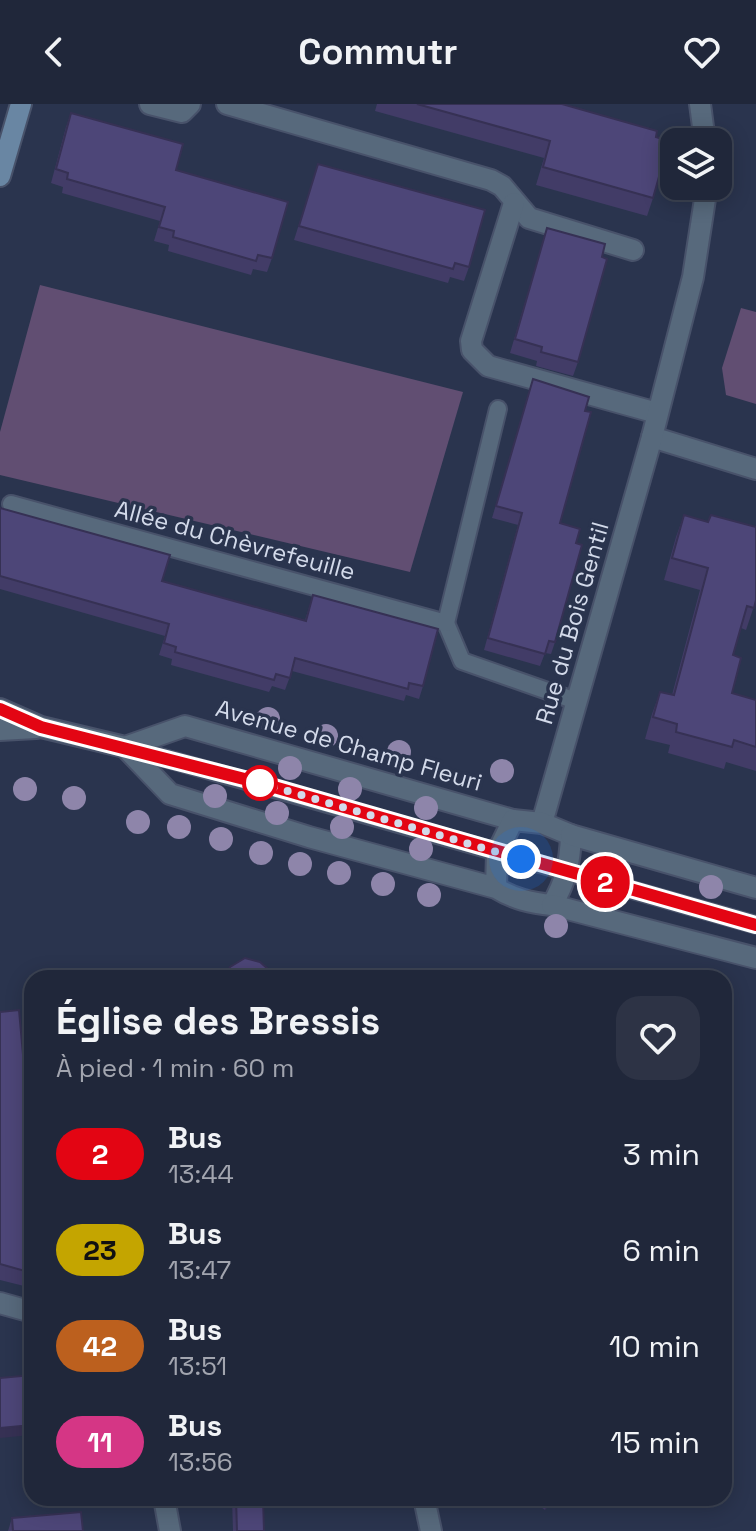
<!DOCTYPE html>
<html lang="fr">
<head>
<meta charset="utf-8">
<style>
	:root { --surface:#20273a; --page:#2d3345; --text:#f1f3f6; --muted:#a2a5af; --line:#3d4454 }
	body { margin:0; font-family:"Space Grotesk",sans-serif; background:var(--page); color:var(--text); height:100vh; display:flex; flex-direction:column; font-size:30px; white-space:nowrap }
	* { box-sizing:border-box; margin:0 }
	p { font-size:26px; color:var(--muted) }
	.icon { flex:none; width:44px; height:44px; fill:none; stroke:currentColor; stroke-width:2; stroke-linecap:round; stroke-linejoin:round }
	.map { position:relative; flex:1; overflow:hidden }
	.panel { position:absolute; left:24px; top:866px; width:708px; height:536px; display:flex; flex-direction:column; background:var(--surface); border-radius:24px; box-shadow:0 4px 20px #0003,0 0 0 2px var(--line) }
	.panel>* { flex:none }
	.badge { padding:0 16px; border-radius:26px; font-size:28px; line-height:52px }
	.controls { position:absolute; left:660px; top:24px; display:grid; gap:16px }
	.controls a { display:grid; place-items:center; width:72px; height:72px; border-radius:16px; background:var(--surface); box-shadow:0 4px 20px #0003,0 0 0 2px var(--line); font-size:40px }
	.you { position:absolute; width:40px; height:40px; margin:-20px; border:6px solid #fff; border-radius:50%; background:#1a73e8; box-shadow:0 0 0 12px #1a73e833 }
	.map>.badge { position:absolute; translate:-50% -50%; box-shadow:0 0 0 4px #fff }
	.round { display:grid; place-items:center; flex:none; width:84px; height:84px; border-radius:24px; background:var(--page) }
	.summary { display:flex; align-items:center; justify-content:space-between; height:136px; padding:0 32px }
	h1 { font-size:38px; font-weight:600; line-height:60px }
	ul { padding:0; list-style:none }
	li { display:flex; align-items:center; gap:24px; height:96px; padding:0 32px }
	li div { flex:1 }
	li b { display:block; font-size:30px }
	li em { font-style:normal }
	li .badge { min-width:88px; font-weight:700; text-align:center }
	header { display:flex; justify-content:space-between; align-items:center; height:104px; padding:0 32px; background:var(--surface); font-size:36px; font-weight:600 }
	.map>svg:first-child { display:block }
	.green { fill:#614e72 }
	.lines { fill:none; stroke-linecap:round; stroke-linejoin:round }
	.service-casing { stroke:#48526a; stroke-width:20 }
	.minor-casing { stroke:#48526a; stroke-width:24 }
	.tertiary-casing { stroke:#48526a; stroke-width:24 }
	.secondary-casing { stroke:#48526a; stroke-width:24 }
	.service { stroke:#57697c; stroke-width:16 }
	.minor { stroke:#57697c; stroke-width:20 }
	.tertiary { stroke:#57697c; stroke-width:20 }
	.secondary { stroke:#6986a3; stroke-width:20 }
	.tree { fill:#8e85aa }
	.wall { fill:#423c67 }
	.shaded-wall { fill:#363154 }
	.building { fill:#4d4678; stroke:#363154; stroke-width:2 }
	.line-casing { stroke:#fff; stroke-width:18 }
	.line { stroke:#e30513; stroke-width:12 }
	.walk { stroke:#d3daea; stroke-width:8; stroke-dasharray:0 14.4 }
	.stop-dot { fill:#fff; stroke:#e30513; stroke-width:4 }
	.labels { text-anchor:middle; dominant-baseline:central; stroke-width:7; stroke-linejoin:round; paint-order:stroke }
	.street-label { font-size:24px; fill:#d3daea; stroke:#2a344e }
</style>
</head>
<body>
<header><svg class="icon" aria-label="back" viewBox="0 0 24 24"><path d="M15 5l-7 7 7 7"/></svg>Commutr<svg class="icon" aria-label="heart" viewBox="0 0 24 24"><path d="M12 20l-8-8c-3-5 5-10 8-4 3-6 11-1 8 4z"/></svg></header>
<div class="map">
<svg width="756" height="1427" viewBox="0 0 756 1427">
	<rect width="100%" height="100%" fill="#2a344e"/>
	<g class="green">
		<path d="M40,181L463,288L410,468L0,371V328Z"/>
		<path d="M741,204L756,208V300L726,291L722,264Z"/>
	</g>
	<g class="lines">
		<defs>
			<g id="service">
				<path d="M11,400L446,519L462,557L576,597"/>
				<path d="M446,519L498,305"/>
				<path d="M125,643L756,821"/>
			</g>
			<g id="minor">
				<path d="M150,0L182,8L190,0"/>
				<path d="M227,0L491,76L502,82L529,114L633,146"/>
				<path d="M700,0L705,38"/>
				<path d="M514,99L471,237L472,246L488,262L657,309"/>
				<path d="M652,333L756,365"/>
				<path d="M542,719L652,333L693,173L707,82"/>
				<path d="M0,1199L32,1208"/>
				<path d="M164,1394L170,1427"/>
				<path d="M424,1394L431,1427"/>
			</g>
			<g id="tertiary">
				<path d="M0,605L41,623L125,643L185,622L513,716"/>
				<path d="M0,626L36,624"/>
				<path d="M125,643L170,690L309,733L496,784C514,795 531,799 552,801C566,777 570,759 571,731L542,719L513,716L497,749L496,784"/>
				<path d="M571,731L756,784"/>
				<path d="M552,801L756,854"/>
			</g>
			<path id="secondary" d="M0,72L21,0"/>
		</defs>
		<use href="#service" class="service-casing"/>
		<use href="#minor" class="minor-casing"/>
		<use href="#tertiary" class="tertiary-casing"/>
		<use href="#secondary" class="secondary-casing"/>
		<use href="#service" class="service"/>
		<use href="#minor" class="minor"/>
		<use href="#tertiary" class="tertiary"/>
		<use href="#secondary" class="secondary"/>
	</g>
	<g class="tree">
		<circle cx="268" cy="615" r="12"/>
		<circle cx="326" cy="632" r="12"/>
		<circle cx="399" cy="648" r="12"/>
		<circle cx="290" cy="664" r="12"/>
		<circle cx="502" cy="667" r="12"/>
		<circle cx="25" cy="685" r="12"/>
		<circle cx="350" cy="685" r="12"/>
		<circle cx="215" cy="692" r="12"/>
		<circle cx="74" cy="694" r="12"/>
		<circle cx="426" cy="704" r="12"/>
		<circle cx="277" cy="709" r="12"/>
		<circle cx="138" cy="718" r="12"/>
		<circle cx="179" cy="723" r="12"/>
		<circle cx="342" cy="723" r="12"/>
		<circle cx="221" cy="735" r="12"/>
		<circle cx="421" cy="745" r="12"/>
		<circle cx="261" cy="749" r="12"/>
		<circle cx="300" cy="760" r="12"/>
		<circle cx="339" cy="769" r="12"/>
		<circle cx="383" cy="780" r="12"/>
		<circle cx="711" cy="783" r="12"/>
		<circle cx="429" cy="791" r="12"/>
		<circle cx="556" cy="822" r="12"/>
	</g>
	<g class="wall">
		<path d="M377,0H562L656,33L653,94L647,112L536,81L544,54L375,7Z"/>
		<path d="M71,9L176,66L272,154L267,168L253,165L251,171L168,147L169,141L154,137L160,117L62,89L63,83L51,79L66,23Z"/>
		<path d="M318,60L469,163L464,177L450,173L448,179L294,136Z"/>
		<path d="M547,124L578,258L573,272L536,262L537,257L510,249Z"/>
		<path d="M533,275L560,419L576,439L555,538L551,550L545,549L540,562L484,546L518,421L492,414Z"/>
		<path d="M0,404L162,477L305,516L313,491L423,582L419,595L406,591L404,597L292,567L285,586L272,582L269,588L171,561L172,555L159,551L165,532L0,485Z"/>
		<path d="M684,411L756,496L746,526L741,524L733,551L732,589L756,596V667L726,658L724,665L668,649L670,641L645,635L652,610L660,588L672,591L700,486L664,476L676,433Z"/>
		<path d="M0,908L27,995L32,994V1184L0,1176Z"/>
		<path d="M232,1394H282L263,1395L264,1427H233Z"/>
		<path d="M529,1394H554L545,1406Z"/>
		<path d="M12,1414L83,1427H8Z"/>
	</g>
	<g class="shaded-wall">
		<path d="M32,1321V1331L0,1334V1324Z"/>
		<path d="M549,1394H554L545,1406Z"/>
	</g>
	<g class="building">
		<path d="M417,0H562L657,27L656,33L669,37L653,94L543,63L550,37Z"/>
		<path d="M71,9L183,40L176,66L288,98L272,154L258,151L256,157L173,133L174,127L159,123L165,103L67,75L68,69L56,65Z"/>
		<path d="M318,60L485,106L469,163L455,159L453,165L299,122Z"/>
		<path d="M547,124L605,140L602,153L607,155L578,258L541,248L542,243L515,235Z"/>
		<path d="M533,275L589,293L585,307L591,308L560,419L580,425L576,439L582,441L555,538L549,537L545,550L488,534L522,409L496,402Z"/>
		<path d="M0,404L170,451L162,477L306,517L313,491L438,525L423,582L409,579L408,585L295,554L290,574L276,570L274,576L175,548L176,543L164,539L169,520L0,472Z"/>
		<path d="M684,411L708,418L711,411L756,423V496L754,504L747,502L733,551L741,554L732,589L756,596V643L734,636L732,643L676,628L677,620L653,613L660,588L674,591L708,464L672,454Z"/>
		<path d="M245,854L260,858L278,874H224L230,863Z"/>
		<path d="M599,866L600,874H512Z"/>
		<path d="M406,868L407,874H347Z"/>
		<path d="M329,869V874H278Z"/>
		<path d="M19,906L27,995L32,994V1024H31L32,1038V1169L0,1160V908Z"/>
		<path d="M32,1271V1321L0,1324V1274Z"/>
		<path d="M236,1394H263L264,1427H237Z"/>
		<path d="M81,1408L83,1427H13L12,1414Z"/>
	</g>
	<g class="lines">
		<defs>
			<path id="line" d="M0,605L41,623L260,679L756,821"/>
		</defs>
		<use href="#line" class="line-casing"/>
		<use href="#line" class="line"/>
		<path class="walk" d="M260,679L521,755"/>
	</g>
	<circle class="stop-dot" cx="260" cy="679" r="16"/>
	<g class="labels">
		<g class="street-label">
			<text transform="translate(235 436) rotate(15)">Allée du Chèvrefeuille</text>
			<text transform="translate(572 519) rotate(-74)">Rue du Bois Gentil</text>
			<text transform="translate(349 641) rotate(16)">Avenue de Champ Fleuri</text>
		</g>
	</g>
</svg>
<div class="controls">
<a><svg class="icon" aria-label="layers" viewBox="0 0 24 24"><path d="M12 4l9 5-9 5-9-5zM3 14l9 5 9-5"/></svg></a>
</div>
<div class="you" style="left:521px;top:755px"></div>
<b class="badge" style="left:605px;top:778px;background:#e30513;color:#fff">2</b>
<section class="panel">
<div class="summary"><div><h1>Église des Bressis</h1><p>À pied · 1 min · 60 m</p></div><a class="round"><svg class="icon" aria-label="heart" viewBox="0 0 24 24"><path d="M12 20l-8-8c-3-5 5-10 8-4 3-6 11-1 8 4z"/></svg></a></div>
<ul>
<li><span class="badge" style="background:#e30513;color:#fff">2</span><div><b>Bus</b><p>13:44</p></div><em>3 min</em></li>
<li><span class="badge" style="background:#c4a500;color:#111">23</span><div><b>Bus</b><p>13:47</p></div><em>6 min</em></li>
<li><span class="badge" style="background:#bc601e;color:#fff">42</span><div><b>Bus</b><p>13:51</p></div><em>10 min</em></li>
<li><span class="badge" style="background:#d53685;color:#fff">11</span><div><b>Bus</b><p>13:56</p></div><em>15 min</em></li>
</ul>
</section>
</div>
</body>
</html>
